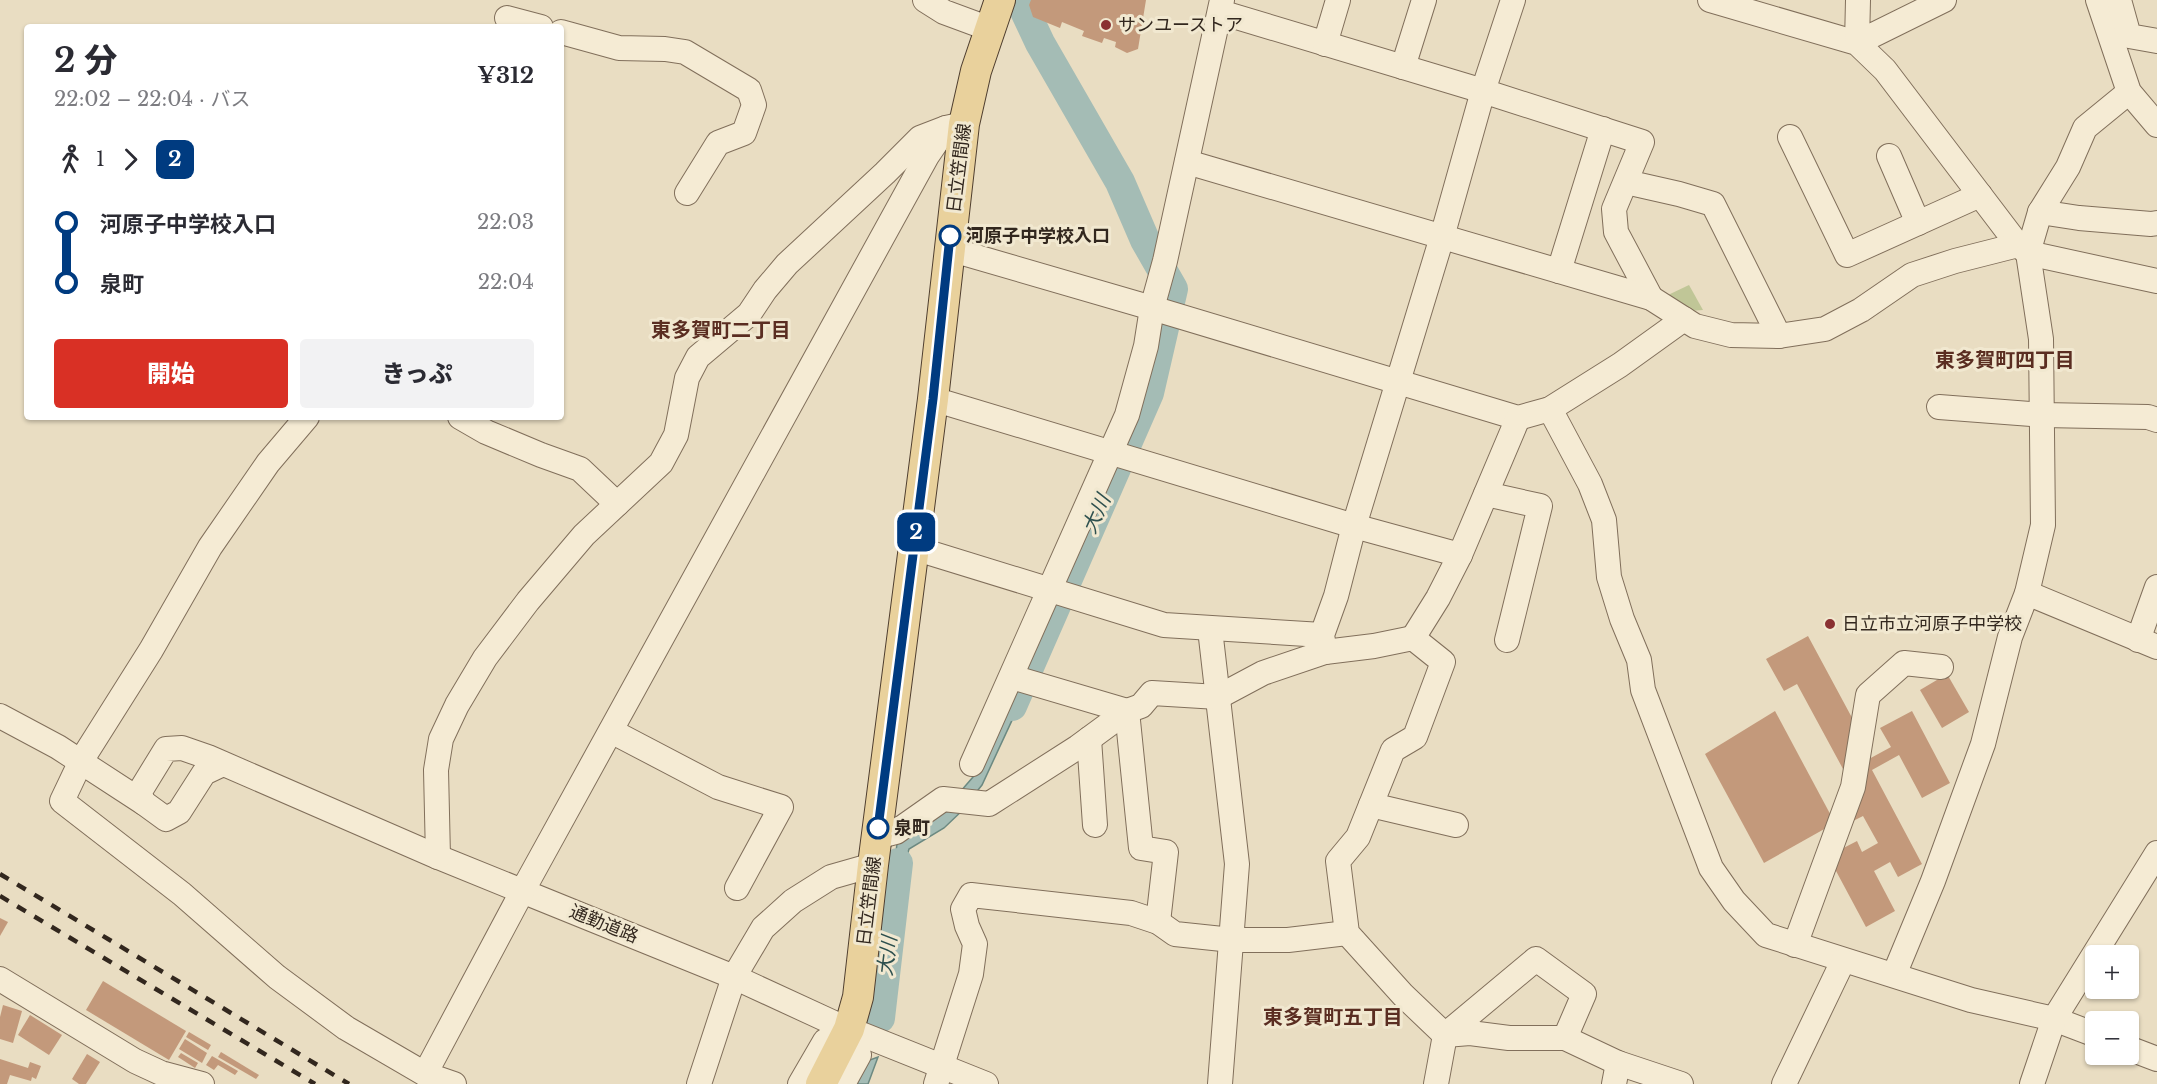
<!DOCTYPE html>
<html lang="ja">
<head>
<meta charset="utf-8">
<style>
	:root { --surface:#fff; --page:#f2f2f3; --text:#2b2b33; --muted:#7c7c81; --accent:#d93025 }
	body { margin:0; font-family:"Libre Baskerville","Noto Sans JP",serif; background:var(--page); color:var(--text); height:100vh; display:flex; flex-direction:column; font-size:22px; white-space:nowrap }
	* { box-sizing:border-box; margin:0 }
	p { font-size:20px; color:var(--muted) }
	.icon { flex:none; width:33px; height:33px; fill:none; stroke:currentColor; stroke-width:2; stroke-linecap:round; stroke-linejoin:round }
	.map { position:relative; flex:1; overflow:hidden }
	.drawer { position:absolute; left:24px; top:24px; width:540px; height:396px; display:flex; flex-direction:column; background:var(--surface); border-radius:6px; box-shadow:0 2px 4px #0004 }
	.drawer>* { flex:none }
	.badge { padding:0 12px; border-radius:9px; font-size:21px; line-height:39px }
	.controls { position:absolute; left:2085px; top:945px; display:grid; gap:12px }
	.controls a { display:grid; place-items:center; width:54px; height:54px; border-radius:6px; background:var(--surface); box-shadow:0 2px 4px #0004; font-size:30px }
	.map>.badge { position:absolute; translate:-50% -50%; box-shadow:0 0 0 3px #fff }
	.legs { display:flex; align-items:center; gap:9px; height:66px; padding:0 30px; font-size:20px }
	.legs p { margin-inline-start:auto }
	.head { display:flex; align-items:center; justify-content:space-between; height:102px; padding:0 30px }
	h1 { font-size:33px; font-weight:800; line-height:45px }
	.action { display:flex; gap:12px; margin-top:auto; padding:12px 30px }
	.action a { flex:1; height:69px; border-radius:6px; background:var(--accent); color:#fff; font-size:24px; font-weight:800; line-height:69px; text-align:center }
	.action a+a { background:var(--page); color:var(--text) }
	ul { padding:0 30px; list-style:none }
	li { display:flex; align-items:center; gap:21px; height:60px; font-size:22px }
	li i { display:grid; place-items:center; width:9px; height:100%; margin:0 8px; background:currentColor }
	li i::after { content:''; width:15px; height:15px; margin:-8px; border:4px solid; border-radius:50%; background:var(--surface) }
	li p { margin-inline-start:auto }
	li:first-child i { background:linear-gradient(#0000 50%,currentColor 0) }
	li:last-child i { background:linear-gradient(currentColor 50%,#0000 0) }
	.map>svg:first-child { display:block }
	.green { fill:#c0c697 }
	.water { fill:#a4bcb5; stroke:#6c8981; stroke-width:1.5 }
	.lines { fill:none; stroke-linecap:round; stroke-linejoin:round }
	.river { stroke:#a4bcb5; stroke-width:30 }
	.building { fill:#c3997b }
	.minor-casing { stroke:#816f5b; stroke-width:26 }
	.major-casing { stroke:#4f3e2f; stroke-width:32 }
	.minor { stroke:#f5ebd4; stroke-width:24 }
	.major { stroke:#e9d19c; stroke-width:30 }
	.rail { stroke:#32271e; stroke-width:4.5; stroke-dasharray:10 10; stroke-linecap:butt }
	.line-1-casing { stroke:#fff; stroke-width:14 }
	.line-1 { stroke:#003b80; stroke-width:9 }
	.poi-dot { fill:#8a3132; stroke:#f1e8d0; stroke-width:2 }
	.stop-1-dot { fill:#fff; stroke:#003b80; stroke-width:3 }
	.labels { text-anchor:middle; dominant-baseline:central; stroke-width:6; stroke-linejoin:round; paint-order:stroke }
	.poi-label { font-size:18px; fill:#32271e; stroke:#f1e8d0; text-anchor:start }
	.street-label { font-size:18px; fill:#32271e; stroke:#f1e8d0 }
	.stop-label { font-size:18px; font-weight:bold; fill:#32271e; stroke:#f1e8d0; text-anchor:start }
	.neighbourhood-label { font-size:20px; font-weight:bold; fill:#5a2d21; stroke:#f1e8d0 }
	.water-label { font-size:20px; font-style:italic; fill:#2e504e; stroke:#f1e8d0 }
</style>
</head>
<body>
<div class="map">
<svg width="2157" height="1084" viewBox="0 0 2157 1084">
	<rect width="100%" height="100%" fill="#e9ddc2"/>
	<path class="green" d="M1689,285L1703,310L1690,311L1668,295Z"/>
	<g class="water">
		<path d="M1016,685L1027,688L982,785L974,795L960,792L973,777Z"/>
		<path d="M950,807L965,808L944,828L909,849L905,863L899,903L889,902L897,844L938,817Z"/>
		<path d="M887,911L899,912L886,1018L876,1016Z"/>
		<path d="M878,1057L868,1084H857L867,1061Z"/>
	</g>
	<g class="lines">
		<g class="river">
			<path d="M1012,706L1149,393L1173,289L1145,240L1120,182L1040,43L1024,9L1027,0"/>
			<path d="M880,1018L898,863"/>
		</g>
	</g>
	<g class="building">
		<path d="M1031,0H1146L1138,49L1127,53L1115,47L1116,42L1104,38L1102,43L1082,36L1084,31L1062,22L1060,28L1033,17L1029,5Z"/>
		<path d="M1808,636L1864,740L1846,750L1856,766L1891,747L1880,728L1912,711L1950,783L1922,798L1899,755L1872,770L1922,864L1898,877L1890,862L1874,871L1895,911L1866,927L1828,856L1857,841L1862,852L1878,843L1863,816L1853,821L1849,780L1797,684L1784,691L1766,659Z"/>
		<path d="M1947,674L1969,712L1942,728L1920,690Z"/>
		<path d="M1775,711L1835,823L1764,863L1705,754Z"/>
		<path d="M0,918L8,922L0,936Z"/>
		<path d="M103,981L186,1031L169,1060L86,1010Z"/>
		<path d="M3,1005L22,1011L13,1043L0,1039V1017Z"/>
		<path d="M30,1015L62,1035L49,1055L18,1035Z"/>
		<path d="M189,1032L211,1045L208,1050L186,1037Z"/>
		<path d="M185,1039L207,1053L202,1063L179,1049Z"/>
		<path d="M221,1052L259,1075L256,1079L218,1057Z"/>
		<path d="M181,1053L198,1063L195,1068L178,1057Z"/>
		<path d="M87,1054L100,1062L86,1084H79L72,1079Z"/>
		<path d="M212,1056L238,1071L235,1075L218,1065L214,1070L206,1065Z"/>
		<path d="M0,1059L28,1068L30,1062L41,1066L36,1079L32,1077L31,1081L10,1075L7,1084H0Z"/>
	</g>
	<g class="lines">
		<defs>
			<g id="minor">
				<path d="M925,0L944,12L990,29"/>
				<path d="M1710,0L1857,43L1885,70L2018,245L2028,253L2157,281"/>
				<path d="M1858,0L1857,43L1944,0"/>
				<path d="M2098,0L2129,92L2157,125"/>
				<path d="M2119,0L2129,36L2157,41"/>
				<path d="M1220,12L1483,91L1642,142L1614,209L1616,232L1651,298"/>
				<path d="M507,18L541,27"/>
				<path d="M561,32L619,48L665,49L685,52L749,90L754,105L744,133L718,143L687,193"/>
				<path d="M1325,44L1338,0"/>
				<path d="M1403,67L1424,0"/>
				<path d="M1790,137L1847,255L1980,195"/>
				<path d="M1889,156L1918,223"/>
				<path d="M1187,162L1651,298L1695,326L1731,335L1779,336L1825,329L1861,310L1912,275L1955,261L2018,245"/>
				<path d="M1626,182L1679,194L1713,204L1779,336"/>
				<path d="M2040,212L2079,218L2151,224L2157,223"/>
				<path d="M949,249L1152,308L1518,418L1550,409L1620,365L1684,319"/>
				<path d="M1559,271L1603,129"/>
				<path d="M933,399L1354,526L1460,555"/>
				<path d="M1939,407L2043,415L2148,417L2157,420"/>
				<path d="M1550,409L1590,484L1604,520L1609,577L1622,619L1639,660L1643,690L1711,868L1734,901L1766,935L1971,1000L2054,1019L2096,1035"/>
				<path d="M307,417L268,463L210,547L151,650L81,761L62,801L182,894L277,977L346,1028L425,1074L454,1084"/>
				<path d="M460,417L486,432L541,455L580,469L617,504"/>
				<path d="M1486,494L1540,506L1507,640"/>
				<path d="M914,548L1164,625L1322,635"/>
				<path d="M2027,593L2157,647"/>
				<path d="M1210,629L1237,864L1220,1084"/>
				<path d="M1413,638L1438,598L1460,555L1518,418"/>
				<path d="M2138,640L2157,587"/>
				<path d="M1325,652L1322,635L1336,596L1354,526L1442,237L1483,91L1513,0"/>
				<path d="M1012,677L1127,711L1141,848L1166,852L1158,922"/>
				<path d="M0,716L58,747L144,803"/>
				<path d="M611,731L718,787L781,807L737,888"/>
				<path d="M1089,739L1095,825"/>
				<path d="M223,764L204,773L179,812L166,819L144,803L139,793L166,749L182,748L208,757L438,857L734,977L836,1024L986,1084"/>
				<path d="M972,764L1127,415L1146,346L1152,308L1165,261L1222,0"/>
				<path d="M1371,805L1456,825"/>
				<path d="M877,837L896,832L943,799L989,804L1078,747L1127,711L1141,706L1152,693L1218,697L1263,673L1325,652L1374,646L1413,638L1443,662L1415,737L1393,750L1358,837L1338,861L1347,933L1403,995L1445,1035L1470,1033L1509,1038H1565L1618,1063L1681,1084"/>
				<path d="M438,857L436,770L441,739L457,705L485,658L528,601L584,535L661,463L676,435L687,378L698,357L749,314L765,290L787,264L885,173L920,138L946,128"/>
				<path d="M1795,945L1853,787L1868,695L1904,663L1941,667"/>
				<path d="M1894,975L1933,881L1983,744L2010,637L2027,593L2043,525L2041,339L2028,253L2040,212L2068,167L2085,128L2129,92"/>
				<path d="M0,979L135,1061L161,1073L202,1084"/>
				<path d="M2128,1048L2157,1059"/>
				<path d="M425,1074L523,890L927,156L946,128L964,124"/>
				<path d="M699,1084L734,977L763,928L793,901L831,877L873,865"/>
				<path d="M800,1084L825,1041L849,1029"/>
				<path d="M843,1084L859,1055L849,1029"/>
				<path d="M936,1084L971,974L975,944L967,926L963,909L971,895L1131,913L1158,922L1175,934L1232,940H1288L1347,933"/>
				<path d="M1436,1084L1445,1035L1536,959L1584,994L1565,1038"/>
				<path d="M1614,1084L1618,1063"/>
				<path d="M1784,1084L1843,961"/>
				<path d="M2032,1084L2054,1019L2157,853"/>
			</g>
			<path id="major" d="M821,1084L849,1029L858,997L873,865L933,399L964,124L976,71L1000,0"/>
		</defs>
		<use href="#minor" class="minor-casing"/>
		<use href="#major" class="major-casing"/>
		<use href="#minor" class="minor"/>
		<use href="#major" class="major"/>
		<g class="rail">
			<path d="M0,874L349,1084"/>
			<path d="M0,896L315,1084"/>
		</g>
	</g>
	<g class="lines">
		<defs>
			<path id="line-1" d="M878,828L933,399L950,236"/>
		</defs>
		<use href="#line-1" class="line-1-casing"/>
		<use href="#line-1" class="line-1"/>
	</g>
	<g class="poi-dot">
		<circle cx="1106" cy="25" r="6"/>
		<circle cx="1830" cy="624" r="6"/>
	</g>
	<g class="stop-1-dot">
		<circle cx="950" cy="236" r="10"/>
		<circle cx="878" cy="828" r="10"/>
	</g>
	<g class="labels">
		<g class="poi-label">
			<text x="1118" y="25">サンユーストア</text>
			<text x="1842" y="624">日立市立河原子中学校</text>
		</g>
		<g class="street-label">
			<text transform="translate(959 168) rotate(-83)">日立笠間線</text>
			<text transform="translate(869 901) rotate(-83)">日立笠間線</text>
			<text transform="translate(604 924) rotate(22)">通勤道路</text>
		</g>
		<g class="stop-label">
			<text x="966" y="236">河原子中学校入口</text>
			<text x="894" y="828">泉町</text>
		</g>
		<g class="neighbourhood-label">
			<text x="721" y="330">東多賀町二丁目</text>
			<text x="2005" y="360">東多賀町四丁目</text>
			<text x="1333" y="1017">東多賀町五丁目</text>
		</g>
		<g class="water-label">
			<text transform="translate(1096 514) rotate(-66)">大川</text>
			<text transform="translate(887 956) rotate(-83)">大川</text>
		</g>
	</g>
</svg>
<div class="controls">
<a>+</a>
<a>−</a>
</div>
<b class="badge" style="left:916px;top:532px;background:#003b80;color:#fff">2</b>
<section class="drawer">
<div class="head"><div><h1>2 分</h1><p>22:02 – 22:04 · バス</p></div><b>¥312</b></div>
<div class="legs"><svg class="icon" aria-label="walk" viewBox="0 0 24 24"><circle cx="13" cy="4" r="2"/><path d="M13 8l-2 6 4 7M11 14l-3 7M7 12l3-4h3l4 4"/></svg>1<svg class="icon" aria-label="forward" viewBox="0 0 24 24"><path d="M9 5l7 7-7 7"/></svg><b class="badge" style="background:#003b80;color:#fff">2</b></div>
<ul>
<li><i style="color:#003b80"></i><b>河原子中学校入口</b><p>22:03</p></li>
<li><i style="color:#003b80"></i><b>泉町</b><p>22:04</p></li>
</ul>
<div class="action"><a>開始</a><a>きっぷ</a></div>
</section>
</div>
</body>
</html>
